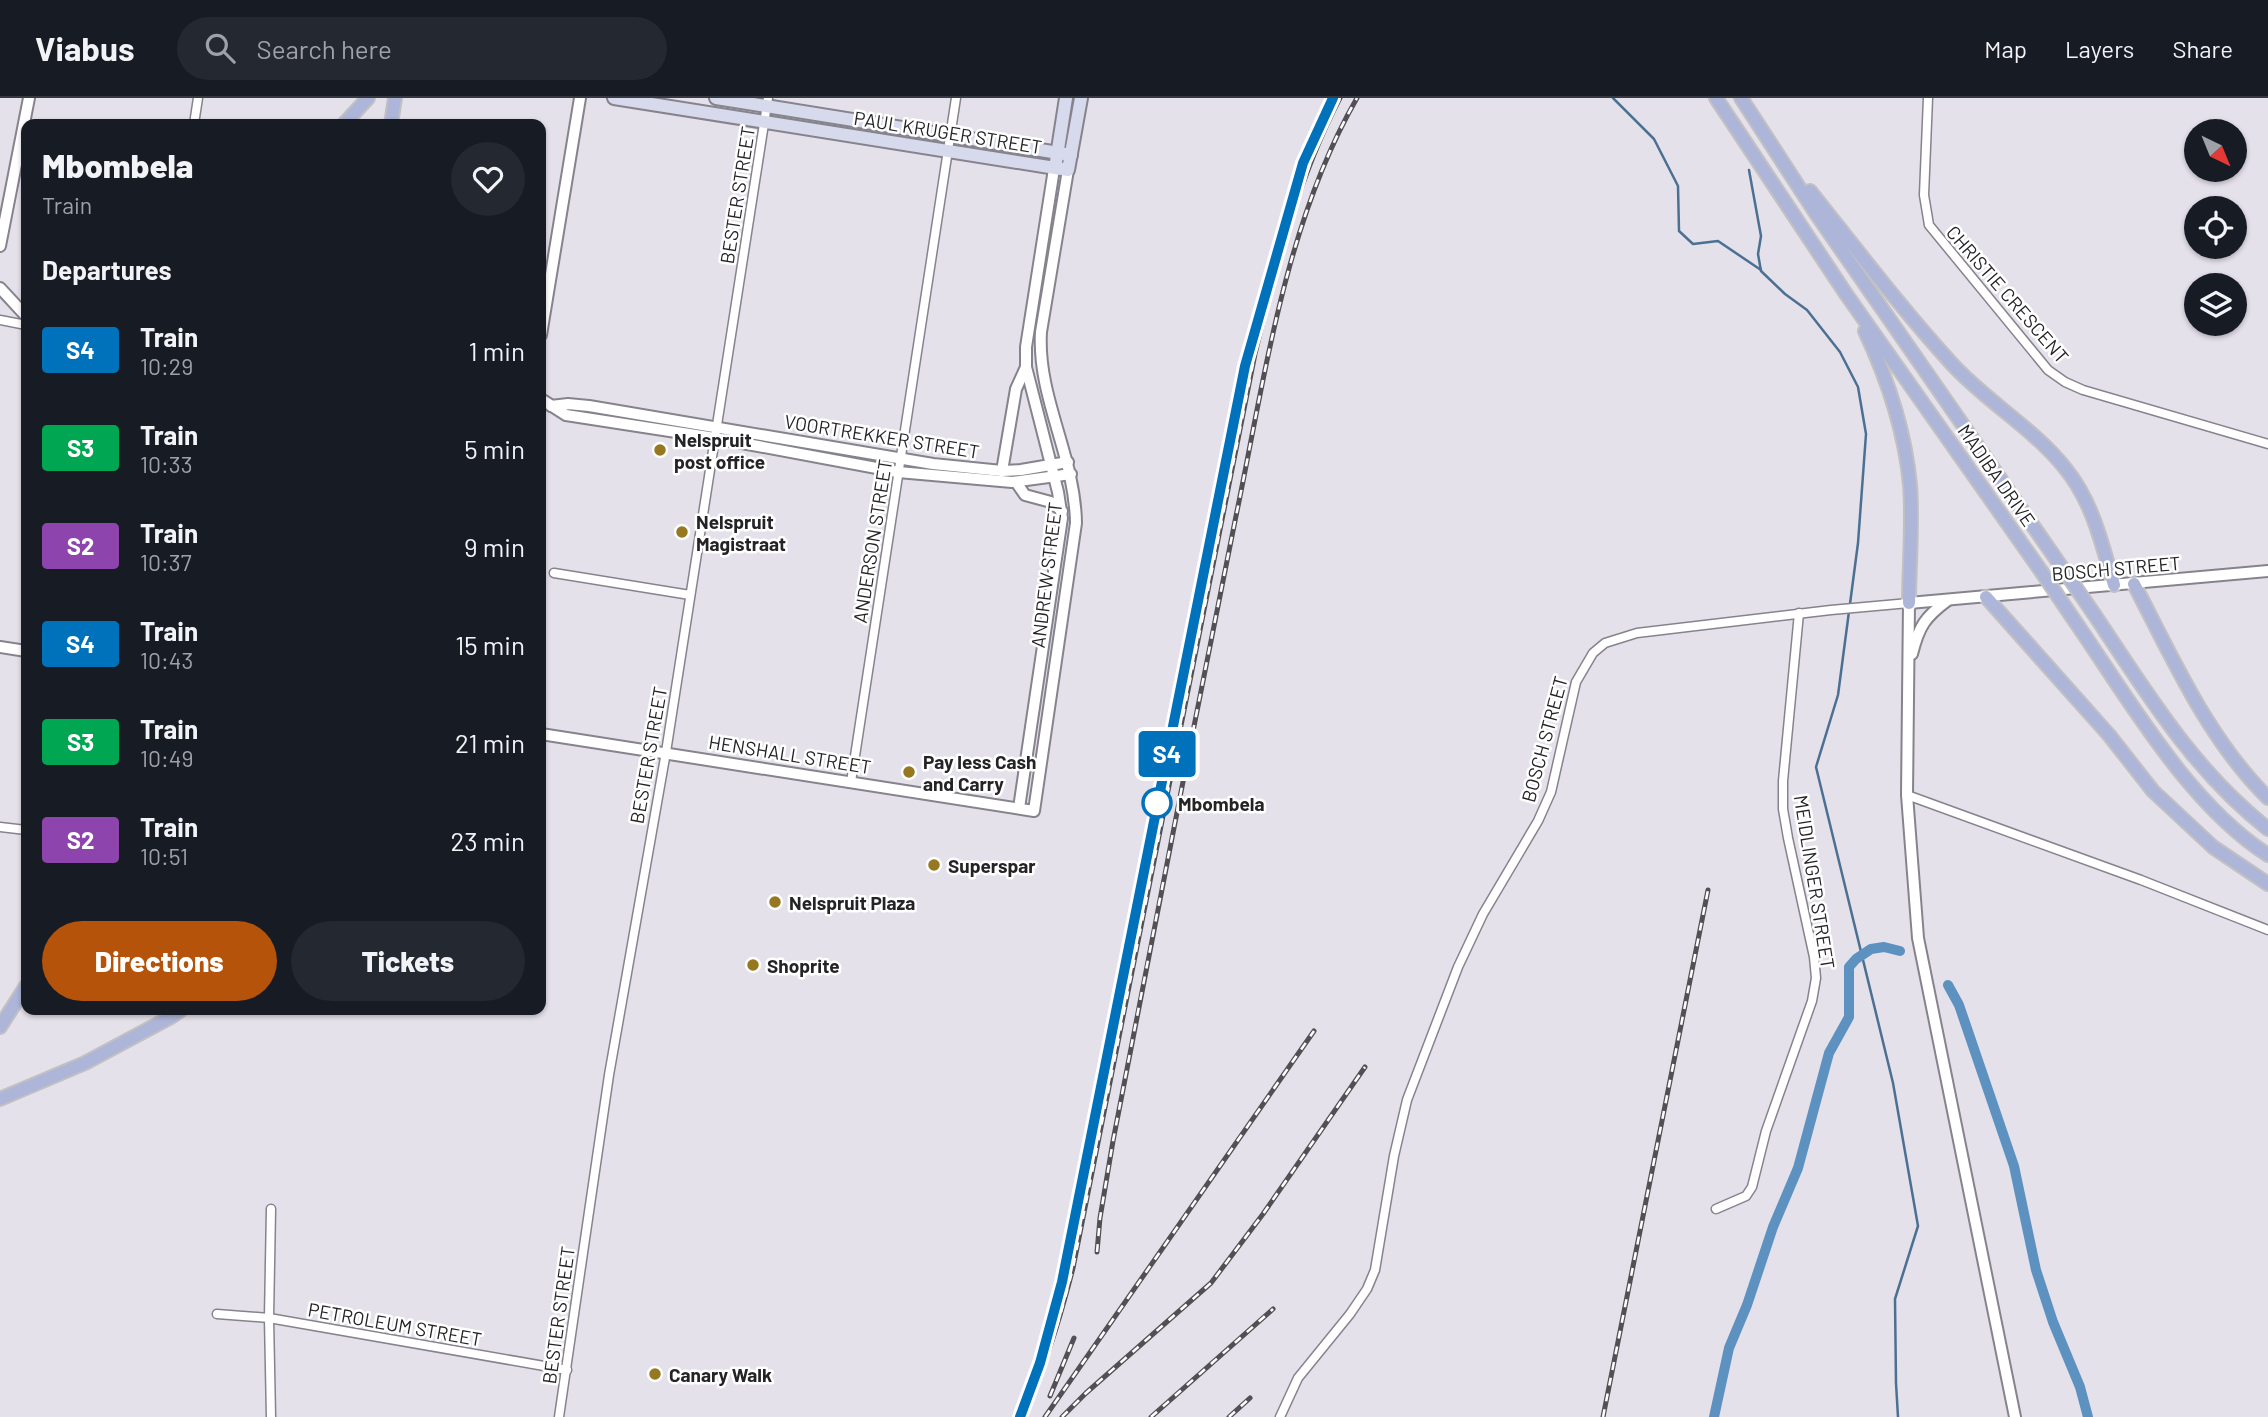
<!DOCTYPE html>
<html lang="en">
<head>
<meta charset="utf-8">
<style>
	:root { --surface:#171b24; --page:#242831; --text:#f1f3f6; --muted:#9ea1a6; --line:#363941; --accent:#b45309 }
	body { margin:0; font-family:Barlow,sans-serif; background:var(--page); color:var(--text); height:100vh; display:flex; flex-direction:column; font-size:26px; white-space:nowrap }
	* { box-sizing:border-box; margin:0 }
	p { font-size:23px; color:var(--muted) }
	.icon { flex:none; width:38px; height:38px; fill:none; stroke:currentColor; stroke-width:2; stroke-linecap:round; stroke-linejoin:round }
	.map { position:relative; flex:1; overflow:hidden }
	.details { position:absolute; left:21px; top:21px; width:525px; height:896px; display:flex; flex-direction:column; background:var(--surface); border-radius:14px; box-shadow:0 2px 5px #0004 }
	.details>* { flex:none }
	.badge { padding:0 14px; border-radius:5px; font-size:24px; line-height:46px }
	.needle { width:46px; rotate:137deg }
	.fabs { position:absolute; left:2184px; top:21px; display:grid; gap:14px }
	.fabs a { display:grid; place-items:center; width:63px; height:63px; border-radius:50%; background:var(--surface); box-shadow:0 2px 5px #0004; font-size:35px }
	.map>.badge { position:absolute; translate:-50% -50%; box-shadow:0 0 0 4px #fff }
	h2 { padding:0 21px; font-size:26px; line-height:63px }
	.round { display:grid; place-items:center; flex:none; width:74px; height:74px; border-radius:37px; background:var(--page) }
	.overview { display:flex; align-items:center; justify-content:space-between; height:119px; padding:0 21px }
	h1 { font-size:33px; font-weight:800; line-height:52px }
	.action { display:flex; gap:14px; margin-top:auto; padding:14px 21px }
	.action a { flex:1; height:80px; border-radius:42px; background:var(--accent); color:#fff; font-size:28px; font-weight:800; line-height:80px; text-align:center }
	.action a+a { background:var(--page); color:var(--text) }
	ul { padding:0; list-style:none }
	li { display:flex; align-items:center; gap:21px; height:98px; padding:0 21px }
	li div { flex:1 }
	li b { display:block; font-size:26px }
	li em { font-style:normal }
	li .badge { min-width:77px; font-weight:700; text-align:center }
	header { display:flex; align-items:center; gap:42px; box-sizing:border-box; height:98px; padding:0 35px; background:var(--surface); border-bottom:2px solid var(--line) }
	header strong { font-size:33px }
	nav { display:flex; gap:38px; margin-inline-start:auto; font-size:24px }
	.search { width:490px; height:63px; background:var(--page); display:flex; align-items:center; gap:18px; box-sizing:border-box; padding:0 24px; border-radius:38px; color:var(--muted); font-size:26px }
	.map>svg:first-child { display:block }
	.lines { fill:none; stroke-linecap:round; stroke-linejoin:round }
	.stream { stroke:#4b7092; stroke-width:2.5 }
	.canal { stroke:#5c91c0; stroke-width:10 }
	.minor-casing { stroke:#87838d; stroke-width:11 }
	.tertiary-casing { stroke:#87838d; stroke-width:14 }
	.secondary-casing { stroke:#87838d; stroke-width:16 }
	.primary-casing { stroke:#c2c1c2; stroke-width:16 }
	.minor { stroke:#fff; stroke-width:8 }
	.tertiary { stroke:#fff; stroke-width:10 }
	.secondary { stroke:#d6daec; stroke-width:12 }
	.primary { stroke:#adb5d9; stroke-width:12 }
	.rail-casing { stroke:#525055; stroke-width:5 }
	.rail { stroke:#fff; stroke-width:2.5; stroke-dasharray:8; stroke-linecap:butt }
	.primary-bridge-casing { stroke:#c2c1c2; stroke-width:16; stroke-linecap:butt }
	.primary-bridge { stroke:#adb5d9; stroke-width:12 }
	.line-casing { stroke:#fff; stroke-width:16 }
	.line { stroke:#0072bc; stroke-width:10 }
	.poi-dot { fill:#957820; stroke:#fff; stroke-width:2.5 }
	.stop-dot { fill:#fff; stroke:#0072bc; stroke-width:3.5 }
	.labels { text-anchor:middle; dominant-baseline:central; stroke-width:5; stroke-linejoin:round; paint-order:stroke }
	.street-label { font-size:19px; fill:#242326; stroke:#fff }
	.poi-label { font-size:19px; font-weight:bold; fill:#242326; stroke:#fff; text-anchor:start }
	.stop-label { font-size:19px; font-weight:bold; fill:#242326; stroke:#fff; text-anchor:start }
</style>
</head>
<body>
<header>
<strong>Viabus</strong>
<div class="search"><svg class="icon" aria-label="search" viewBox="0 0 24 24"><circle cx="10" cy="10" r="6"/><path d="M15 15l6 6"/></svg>Search here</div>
<nav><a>Map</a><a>Layers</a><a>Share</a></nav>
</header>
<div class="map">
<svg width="2268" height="1319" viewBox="0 0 2268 1319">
	<rect width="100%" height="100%" fill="#e5e1eb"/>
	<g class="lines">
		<g class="stream">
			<path d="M1613,0L1654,41L1678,88L1679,133L1693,146L1718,143L1761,172"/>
			<path d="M1749,72L1761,138L1758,156L1761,173L1785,196L1807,212L1840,254L1858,289L1866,336L1858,445L1838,597L1816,669L1893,985L1918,1128L1895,1201L1896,1285L1898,1319"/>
		</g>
		<g class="canal">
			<path d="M1948,887L1959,907L2014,1068L2036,1172L2053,1224L2080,1289L2088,1319"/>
			<path d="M1714,1319L1729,1250L1747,1207L1773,1129L1798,1070L1829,955L1849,919V869L1856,861L1871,851L1884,849L1900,853"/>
		</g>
		<defs>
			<g id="minor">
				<path d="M1928,0L1924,97L1929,127L2048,272L2065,284L2083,292L2268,346"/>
				<path d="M194,26L198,0"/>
				<path d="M0,222L26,227"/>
				<path d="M554,475L690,497"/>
				<path d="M851,684L956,0"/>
				<path d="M1907,697L2141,782L2268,832"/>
				<path d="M0,729L26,732"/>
				<path d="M1716,1111L1746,1098L1752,1089L1766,1033L1812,903L1816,880L1814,859L1788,740L1783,711V683L1799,515"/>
				<path d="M217,1216L269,1220L567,1272"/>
				<path d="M271,1319L269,1220L271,1111"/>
				<path d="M559,1319L609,977L666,654L768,0"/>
				<path d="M1280,1319L1298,1280L1350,1216L1367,1191L1375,1172L1394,1058L1407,1002L1458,869L1483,816L1538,723L1551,694L1576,584L1593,555L1605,545L1637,535L1831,512L1909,505"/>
			</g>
			<g id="tertiary">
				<path d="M0,148L29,0"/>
				<path d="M0,190L26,218"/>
				<path d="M541,237L580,0"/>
				<path d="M541,301L566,317L715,340L898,374L1012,384L1071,376"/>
				<path d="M551,308L568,306L589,308L933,366L1002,373L1021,372L1068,364"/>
				<path d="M1002,373L1016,291L1026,269"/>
				<path d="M1016,384L1025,397L1051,404L1062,413"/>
				<path d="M0,549L26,553"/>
				<path d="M1912,556C1919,528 1925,519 1948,502"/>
				<path d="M541,636L1034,713L1076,425C1075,358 1037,299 1041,234L1068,72"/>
				<path d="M1019,710L1062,420L1058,394L1026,269V249L1054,71"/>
				<path d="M2015,1319L1918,840L1907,697L1909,505L2268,473"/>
			</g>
			<g id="secondary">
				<path d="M614,0L1068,72L1081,0"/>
				<path d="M716,0L1071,57"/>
				<path d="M1056,64L1066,0"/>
			</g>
			<g id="primary">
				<path d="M1716,0L1846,196L2041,473"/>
				<path d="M1741,0L1817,117L2063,471"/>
				<path d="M344,26L368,0"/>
				<path d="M391,26L395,0"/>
				<path d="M1810,93C1857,152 1902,211 1952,266C1987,304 2033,330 2065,370C2093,404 2102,447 2114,487"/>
				<path d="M1865,233C1888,282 1905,333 1910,387C1913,426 1909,467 1909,505"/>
				<path d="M2134,486C2173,561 2208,641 2268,700"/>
				<path d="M1986,499L2109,637L2153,693L2213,749L2268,786"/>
				<path d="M2094,516C2147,595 2192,671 2268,731"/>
				<path d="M2072,519C2127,598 2187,705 2268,757"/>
				<path d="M0,929L26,888"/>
				<path d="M0,1001L85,965L171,919L181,912"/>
			</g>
		</defs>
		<use href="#minor" class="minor-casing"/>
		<use href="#tertiary" class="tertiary-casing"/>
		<use href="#secondary" class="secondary-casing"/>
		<use href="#primary" class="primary-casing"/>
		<use href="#minor" class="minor"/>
		<use href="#tertiary" class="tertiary"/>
		<use href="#secondary" class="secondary"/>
		<use href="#primary" class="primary"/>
		<defs>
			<g id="rail">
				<path d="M1097,1154L1100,1120L1113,1043C1153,835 1194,626 1236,418C1265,279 1285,125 1357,0"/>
				<path d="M1050,1298L1074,1240"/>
				<path d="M1022,1319C1045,1272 1060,1221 1073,1170L1255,256C1276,169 1298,80 1340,0"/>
				<path d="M1045,1319L1314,933"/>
				<path d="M1062,1319L1086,1295L1211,1185L1263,1116L1365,969"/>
				<path d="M1151,1319L1273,1211"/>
				<path d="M1229,1319L1250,1300"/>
				<path d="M1603,1319L1708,792"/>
			</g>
		</defs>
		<use href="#rail" class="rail-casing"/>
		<use href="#rail" class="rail"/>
		<defs>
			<g id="primary-bridge">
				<path d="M2063,471L2094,516"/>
				<path d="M2041,473L2072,519"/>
			</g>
		</defs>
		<use href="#primary-bridge" class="primary-bridge-casing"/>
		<use href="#primary-bridge" class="primary-bridge"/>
	</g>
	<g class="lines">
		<defs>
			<path id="line" d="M1020,1319L1040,1265L1062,1184L1245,268L1303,65L1333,0"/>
		</defs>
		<use href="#line" class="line-casing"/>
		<use href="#line" class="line"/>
	</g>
	<g class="poi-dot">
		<circle cx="660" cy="352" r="7"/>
		<circle cx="682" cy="434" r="7"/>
		<circle cx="909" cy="674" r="7"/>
		<circle cx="934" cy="767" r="7"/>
		<circle cx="775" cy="804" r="7"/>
		<circle cx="753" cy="867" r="7"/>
		<circle cx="655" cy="1276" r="7"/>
	</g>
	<circle class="stop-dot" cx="1157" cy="705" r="14"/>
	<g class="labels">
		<g class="street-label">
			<text transform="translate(948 34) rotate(9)">PAUL KRUGER STREET</text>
			<text transform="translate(737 97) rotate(-81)">BESTER STREET</text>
			<text transform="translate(2008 196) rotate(49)">CHRISTIE CRESCENT</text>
			<text transform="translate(882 338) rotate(9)">VOORTREKKER STREET</text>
			<text transform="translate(1997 377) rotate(55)">MADIBA DRIVE</text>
			<text transform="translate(872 443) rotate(-81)">ANDERSON STREET</text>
			<text transform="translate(2116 470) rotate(-5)">BOSCH STREET</text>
			<text transform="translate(1046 477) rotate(-83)">ANDREW STREET</text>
			<text transform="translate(1544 641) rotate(-75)">BOSCH STREET</text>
			<text transform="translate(790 656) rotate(9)">HENSHALL STREET</text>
			<text transform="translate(648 657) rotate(-80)">BESTER STREET</text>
			<text transform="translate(1815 784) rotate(81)">MEIDLINGER STREET</text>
			<text transform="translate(558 1217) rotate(-82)">BESTER STREET</text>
			<text transform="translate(395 1226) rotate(10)">PETROLEUM STREET</text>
		</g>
		<g class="poi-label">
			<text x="674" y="341">Nelspruit<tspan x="674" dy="22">post office</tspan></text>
			<text x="696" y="423">Nelspruit<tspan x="696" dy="22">Magistraat</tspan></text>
			<text x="923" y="663">Pay less Cash<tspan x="923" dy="22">and Carry</tspan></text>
			<text x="948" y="767">Superspar</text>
			<text x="789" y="804">Nelspruit Plaza</text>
			<text x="767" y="867">Shoprite</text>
			<text x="669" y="1276">Canary Walk</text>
		</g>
		<g class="stop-label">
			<text x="1178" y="705">Mbombela</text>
		</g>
	</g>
</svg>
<div class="fabs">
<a><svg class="needle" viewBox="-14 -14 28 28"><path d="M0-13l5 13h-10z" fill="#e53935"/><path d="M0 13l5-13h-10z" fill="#9ea1a6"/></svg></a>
<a><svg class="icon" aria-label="locate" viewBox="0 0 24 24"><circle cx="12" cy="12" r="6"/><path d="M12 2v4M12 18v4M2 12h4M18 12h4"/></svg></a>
<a><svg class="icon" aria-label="layers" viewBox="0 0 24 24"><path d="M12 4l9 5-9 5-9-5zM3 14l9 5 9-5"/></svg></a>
</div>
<b class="badge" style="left:1167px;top:656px;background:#0072bc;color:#fff">S4</b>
<section class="details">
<div class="overview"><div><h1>Mbombela</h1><p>Train</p></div><a class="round"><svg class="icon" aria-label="heart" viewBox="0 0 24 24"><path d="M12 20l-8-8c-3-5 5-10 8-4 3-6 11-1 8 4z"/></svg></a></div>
<h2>Departures</h2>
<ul>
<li><span class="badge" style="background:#0072bc;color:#fff">S4</span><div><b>Train</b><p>10:29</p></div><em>1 min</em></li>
<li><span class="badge" style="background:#00a651;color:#fff">S3</span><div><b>Train</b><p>10:33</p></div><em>5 min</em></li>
<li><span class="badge" style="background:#8e44ad;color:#fff">S2</span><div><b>Train</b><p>10:37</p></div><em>9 min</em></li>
<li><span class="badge" style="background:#0072bc;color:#fff">S4</span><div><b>Train</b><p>10:43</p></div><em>15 min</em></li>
<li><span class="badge" style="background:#00a651;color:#fff">S3</span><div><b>Train</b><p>10:49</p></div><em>21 min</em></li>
<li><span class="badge" style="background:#8e44ad;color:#fff">S2</span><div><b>Train</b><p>10:51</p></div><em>23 min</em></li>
</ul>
<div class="action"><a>Directions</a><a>Tickets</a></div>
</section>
</div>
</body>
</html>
